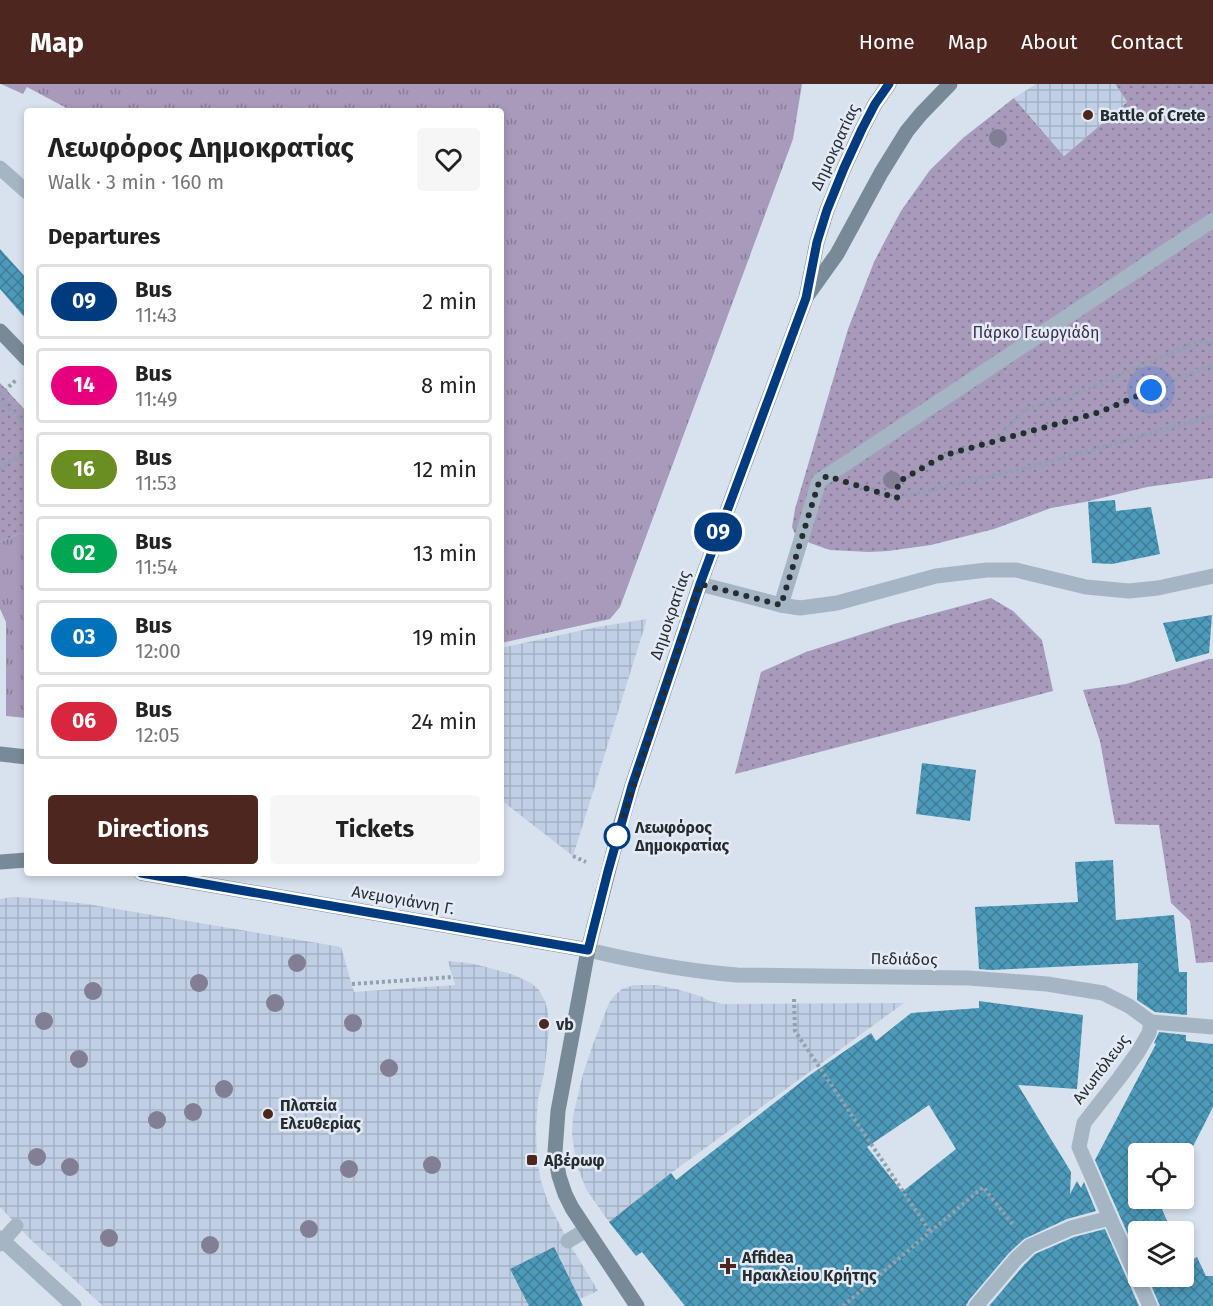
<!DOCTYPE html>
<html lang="en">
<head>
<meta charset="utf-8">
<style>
	:root { --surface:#fff; --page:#f6f6f6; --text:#222; --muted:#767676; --line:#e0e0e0; --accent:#4e2620 }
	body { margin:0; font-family:"Fira Sans",sans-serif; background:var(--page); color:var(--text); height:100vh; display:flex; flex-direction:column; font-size:22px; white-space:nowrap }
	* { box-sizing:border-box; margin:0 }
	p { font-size:20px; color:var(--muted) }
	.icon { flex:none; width:33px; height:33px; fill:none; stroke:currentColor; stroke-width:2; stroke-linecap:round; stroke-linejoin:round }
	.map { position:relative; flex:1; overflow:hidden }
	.sheet { position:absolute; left:24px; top:24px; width:480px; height:768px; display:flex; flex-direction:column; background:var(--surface); border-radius:6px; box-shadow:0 3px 9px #0003 }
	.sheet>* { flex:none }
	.badge { padding:0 12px; border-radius:20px; font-size:21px; line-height:39px }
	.buttons { position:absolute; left:1128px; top:1059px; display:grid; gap:12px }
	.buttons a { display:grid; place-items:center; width:66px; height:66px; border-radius:6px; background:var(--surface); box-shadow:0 3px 9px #0003; font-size:30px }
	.you { position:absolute; width:30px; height:30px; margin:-15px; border:4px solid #fff; border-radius:50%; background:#1a73e8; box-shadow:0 0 0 9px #1a73e833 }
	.map>.badge { position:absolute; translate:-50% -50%; box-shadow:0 0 0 3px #fff }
	h2 { padding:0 24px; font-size:22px; line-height:54px }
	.round { display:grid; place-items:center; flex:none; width:63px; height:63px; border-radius:6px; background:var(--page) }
	.overview { display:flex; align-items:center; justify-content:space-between; height:102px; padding:0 24px }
	h1 { font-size:28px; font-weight:700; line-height:45px }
	.action { display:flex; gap:12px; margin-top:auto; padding:12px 24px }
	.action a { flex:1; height:69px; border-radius:6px; background:var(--accent); color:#fff; font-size:24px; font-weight:700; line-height:69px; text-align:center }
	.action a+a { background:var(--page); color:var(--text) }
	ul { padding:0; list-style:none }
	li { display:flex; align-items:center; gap:18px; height:75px; margin:0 12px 9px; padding:0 12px; border:3px solid var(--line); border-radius:6px }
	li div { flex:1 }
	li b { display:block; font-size:22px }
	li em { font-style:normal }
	li .badge { min-width:66px; font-weight:700; text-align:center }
	header { display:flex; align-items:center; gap:36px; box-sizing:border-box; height:84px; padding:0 30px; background:var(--accent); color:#fff }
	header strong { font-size:28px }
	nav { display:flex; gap:33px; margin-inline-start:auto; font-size:21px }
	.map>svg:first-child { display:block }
	.grass { fill:url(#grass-tufts) }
	.park { fill:url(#park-dots) }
	.plaza { fill:url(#plaza-grid) }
	.building { fill:url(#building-cross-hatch); fill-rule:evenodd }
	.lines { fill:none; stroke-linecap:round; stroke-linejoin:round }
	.path { stroke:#91a1b0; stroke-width:4; stroke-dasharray:3 3; stroke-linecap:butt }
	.lane { stroke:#a6b5c4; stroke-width:15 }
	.street { stroke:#a6b5c4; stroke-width:15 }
	.secondary { stroke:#788a97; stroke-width:15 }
	.tree { fill:#817e95 }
	.line-casing { stroke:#fff; stroke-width:14 }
	.line { stroke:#003b80; stroke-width:9 }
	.walk { stroke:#262d31; stroke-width:6; stroke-dasharray:0 10.8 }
	.poi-dot { fill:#4e2620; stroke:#e4ebf6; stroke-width:2 }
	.stop-dot { fill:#fff; stroke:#003b80; stroke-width:3 }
	.labels { text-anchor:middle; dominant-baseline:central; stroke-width:5; stroke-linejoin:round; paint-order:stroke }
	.poi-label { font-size:16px; font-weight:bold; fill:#262d31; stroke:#e4ebf6; text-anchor:start }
	.street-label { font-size:16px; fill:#262d31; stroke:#e4ebf6 }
	.park-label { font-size:16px; fill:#3a2d4d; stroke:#e4ebf6 }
	.stop-label { font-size:16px; font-weight:bold; fill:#262d31; stroke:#e4ebf6; text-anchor:start }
</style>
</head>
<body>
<header>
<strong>Map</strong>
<nav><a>Home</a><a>Map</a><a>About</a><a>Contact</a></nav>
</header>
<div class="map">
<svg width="1213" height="1222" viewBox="0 0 1213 1222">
	<defs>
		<pattern id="grass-tufts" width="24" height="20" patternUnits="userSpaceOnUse" patternTransform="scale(1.5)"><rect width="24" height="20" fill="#a79abb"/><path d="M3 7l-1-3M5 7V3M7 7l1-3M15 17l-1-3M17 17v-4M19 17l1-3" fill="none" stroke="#887e99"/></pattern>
		<pattern id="park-dots" width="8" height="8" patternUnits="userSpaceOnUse" patternTransform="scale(1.5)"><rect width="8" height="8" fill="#a79abb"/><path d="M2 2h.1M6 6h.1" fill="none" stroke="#887e99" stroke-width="1.8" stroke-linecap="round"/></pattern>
		<pattern id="plaza-grid" width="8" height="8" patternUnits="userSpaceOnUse" patternTransform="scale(1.5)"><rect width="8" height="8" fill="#c1cfe4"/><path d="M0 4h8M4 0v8" fill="none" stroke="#a6b2c4"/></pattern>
		<pattern id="building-cross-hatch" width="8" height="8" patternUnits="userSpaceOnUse" patternTransform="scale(1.5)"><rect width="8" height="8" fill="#4c99b9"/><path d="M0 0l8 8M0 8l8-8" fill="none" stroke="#3f7d97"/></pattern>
	</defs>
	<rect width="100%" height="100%" fill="#d8e1ee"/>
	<g class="grass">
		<path d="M1,0H802L793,55L620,523L610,535L501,559V27H72L27,3L23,10Z"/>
		<path d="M27,449V634L6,632V538L0,525V458L18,450Z"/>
	</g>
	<g class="park">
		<path d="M1115,0H1213V394L1147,403L1085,418L1051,424L994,445L931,461L888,467L869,468L830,466L810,459L795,450L792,443L795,425L848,245L874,178L887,153L901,127L930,86L963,54L1014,14L1064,72L1127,18Z"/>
		<path d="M0,299L27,328V449L18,450L0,458Z"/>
		<path d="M991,514L1013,527L1042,556L1053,607L735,690L761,588L806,568L894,540Z"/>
		<path d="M1209,575H1213V878L1196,879L1190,837L1171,819L1159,741L1115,740L1100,657L1083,606L1126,600Z"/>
	</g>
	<g class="plaza">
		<path d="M1036,0H1115L1127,18L1064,72L1014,14Z"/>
		<path d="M647,535L573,772L501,716V564L597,543Z"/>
		<path d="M13,813L34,814L87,820L341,863L354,908L455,901L448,877L469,879L486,883L514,891L531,899L539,906L545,917L548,928L549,946L547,964L544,990L538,1015L536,1044L537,1076L541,1097L548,1118L568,1157L598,1207L563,1222H103L30,1155L0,1123V815Z"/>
		<path d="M634,901H657L676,905L700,912L710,917L723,920L904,919L671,1089L609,1138L586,1105L576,1079L572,1050L573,1032L583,990L592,963L609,919L615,911L622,905Z"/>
	</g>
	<g class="building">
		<path d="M0,165L27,195V236L0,205Z"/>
		<path d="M1115,416L1116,427L1151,423L1160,470L1112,480L1092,479L1088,418Z"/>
		<path d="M1212,531L1209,569L1176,578L1163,539Z"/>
		<path d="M922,679L976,686L970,737L916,730Z"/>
		<path d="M1113,776L1116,836L1174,831L1179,888H1187V931L1155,928L1137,916L1138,879L991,886L979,885L975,823L1078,818L1075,778Z"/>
		<path d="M979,917L1083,931L1077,1005L1018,1001L1071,1088L1070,1110L1077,1097L1081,1104L1084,1098L1096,1127L1067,1135L1024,1155L1009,1169L969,1216L966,1222H685L642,1168L636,1172L609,1138L671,1089L676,1096L810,991L871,949L876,957L911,929L979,924ZM929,1021L956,1065L902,1108L867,1063Z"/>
		<path d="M1159,948L1186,951V957L1213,960V1023L1184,1080V1070H1138V1114H1157L1172,1148H1138V1173L1095,1076L1156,960L1154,959Z"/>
		<path d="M1105,1145L1139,1222H989L1023,1182L1035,1170L1074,1153Z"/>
		<path d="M554,1163L583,1222H529L510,1185Z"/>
		<path d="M1197,1173L1206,1192H1213V1222H1160L1147,1192H1184V1174L1185,1179Z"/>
	</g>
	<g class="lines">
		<g class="path">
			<path d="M0,311L16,296"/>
			<path d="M0,316L27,341"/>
			<path d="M998,356L1024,326L1076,310L1198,258L1213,259"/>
			<path d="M0,386L12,375L27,370"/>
			<path d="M859,402L896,414L1038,381L1213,332"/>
			<path d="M896,414L898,398L945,371L1100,328L1213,280"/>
			<path d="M573,772L586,778"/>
			<path d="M352,900L453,893"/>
			<path d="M794,915L795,947L931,1149"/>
			<path d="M843,1222L983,1103L1014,1142"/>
		</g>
		<path class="lane" d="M0,84L27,108"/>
		<g class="street">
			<path d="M700,500L781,521L800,524L837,519L936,492L987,486H1016L1086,503L1129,507L1158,504L1213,492"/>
			<path d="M781,521L819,397L1213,136"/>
			<path d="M588,866C639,878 685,887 737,891L968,894L1047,900L1103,909L1129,922L1151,938L1213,943"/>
			<path d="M1110,1134L1150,1222"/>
			<path d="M0,1154L74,1222"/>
			<path d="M568,1157L586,1146"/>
			<path d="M0,1160L16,1142"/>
			<path d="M976,1222L1016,1175L1030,1162L1071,1144L1110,1134L1079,1063L1084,1039L1120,993L1138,968L1149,949L1151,938"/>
		</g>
		<g class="secondary">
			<path d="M807,212L837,170L881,89L907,47L921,30L950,0"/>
			<path d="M0,247L27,275"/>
			<path d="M0,670L27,673"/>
			<path d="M0,778L27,776"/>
			<path d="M141,789L588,866"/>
			<path d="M637,1222L572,1124L565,1110L559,1092L555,1068L558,1027L588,866L619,746L632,702L700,500L806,214L817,158L827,126L844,84L862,45L875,20L889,0"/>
		</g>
	</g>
	<g class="tree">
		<circle cx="998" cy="54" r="9"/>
		<circle cx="892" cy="396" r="9"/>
		<circle cx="297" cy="879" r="9"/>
		<circle cx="199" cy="899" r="9"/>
		<circle cx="93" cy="907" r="9"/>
		<circle cx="275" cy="919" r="9"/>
		<circle cx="44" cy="937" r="9"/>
		<circle cx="353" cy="939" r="9"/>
		<circle cx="79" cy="975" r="9"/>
		<circle cx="389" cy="984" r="9"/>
		<circle cx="224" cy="1005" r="9"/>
		<circle cx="193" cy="1028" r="9"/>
		<circle cx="157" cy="1036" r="9"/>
		<circle cx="37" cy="1073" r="9"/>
		<circle cx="432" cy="1081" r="9"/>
		<circle cx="70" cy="1083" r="9"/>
		<circle cx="349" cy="1085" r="9"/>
		<circle cx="309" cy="1145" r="9"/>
		<circle cx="109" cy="1154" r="9"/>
		<circle cx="210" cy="1161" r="9"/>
	</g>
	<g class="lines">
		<defs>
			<path id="line" d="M141,789L588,866L608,787L632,702L700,500L806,214L817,158L827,126L844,84L862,45L875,20L889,0"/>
		</defs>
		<use href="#line" class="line-casing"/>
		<use href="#line" class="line"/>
		<path class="walk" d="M617,752L700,500L781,521L819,398L827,392L897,414L898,398L945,371L1100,328L1151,306"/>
	</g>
	<g class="poi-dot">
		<circle cx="1088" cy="31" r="6"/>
		<circle cx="544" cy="940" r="6"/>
		<circle cx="268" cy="1030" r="6"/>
		<rect x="526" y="1070" width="12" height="12" rx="3"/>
		<path d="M725 1173h6v6h6v6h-6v6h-6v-6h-6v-6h6z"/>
	</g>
	<circle class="stop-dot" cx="617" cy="752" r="12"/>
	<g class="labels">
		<g class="poi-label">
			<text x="1100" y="31">Battle of Crete</text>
			<text x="556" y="940">vb</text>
			<text x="280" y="1021">Πλατεία<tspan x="280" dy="18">Ελευθερίας</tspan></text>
			<text x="544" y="1076">Αβέρωφ</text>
			<text x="742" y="1173">Affidea<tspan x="742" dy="18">Ηρακλείου Κρήτης</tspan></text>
		</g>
		<g class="street-label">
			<text transform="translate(835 63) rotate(-65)">Δημοκρατίας</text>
			<text transform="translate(670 531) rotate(-71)">Δημοκρατίας</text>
			<text transform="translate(403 816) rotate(10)">Ανεμογιάννη Γ.</text>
			<text transform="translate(904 875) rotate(1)">Πεδιάδος</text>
			<text transform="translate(1101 985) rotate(-53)">Ανωπόλεως</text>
		</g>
		<g class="park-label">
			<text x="1036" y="248">Πάρκο Γεωργιάδη</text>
		</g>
		<g class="stop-label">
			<text x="635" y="743">Λεωφόρος<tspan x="635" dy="18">Δημοκρατίας</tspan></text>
		</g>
	</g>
</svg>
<div class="buttons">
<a><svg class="icon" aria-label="locate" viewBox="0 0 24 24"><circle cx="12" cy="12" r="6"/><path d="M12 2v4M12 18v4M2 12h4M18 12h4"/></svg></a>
<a><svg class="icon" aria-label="layers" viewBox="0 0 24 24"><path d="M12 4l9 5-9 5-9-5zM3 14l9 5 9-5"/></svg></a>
</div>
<div class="you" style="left:1151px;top:306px"></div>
<b class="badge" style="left:718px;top:448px;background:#003b80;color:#fff">09</b>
<section class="sheet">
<div class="overview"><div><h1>Λεωφόρος Δημοκρατίας</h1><p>Walk · 3 min · 160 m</p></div><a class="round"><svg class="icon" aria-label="heart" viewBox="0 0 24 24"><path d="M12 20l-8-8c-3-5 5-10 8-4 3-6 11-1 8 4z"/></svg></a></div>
<h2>Departures</h2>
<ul>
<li><span class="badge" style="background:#003b80;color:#fff">09</span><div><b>Bus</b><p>11:43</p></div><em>2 min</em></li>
<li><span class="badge" style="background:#e6007e;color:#fff">14</span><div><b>Bus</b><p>11:49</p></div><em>8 min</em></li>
<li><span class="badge" style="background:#6b8e23;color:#fff">16</span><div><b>Bus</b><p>11:53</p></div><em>12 min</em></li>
<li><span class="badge" style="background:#00a651;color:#fff">02</span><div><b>Bus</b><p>11:54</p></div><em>13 min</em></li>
<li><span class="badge" style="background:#0072bc;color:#fff">03</span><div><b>Bus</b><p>12:00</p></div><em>19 min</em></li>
<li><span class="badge" style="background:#d7263d;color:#fff">06</span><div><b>Bus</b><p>12:05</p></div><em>24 min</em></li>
</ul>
<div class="action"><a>Directions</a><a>Tickets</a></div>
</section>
</div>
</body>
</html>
